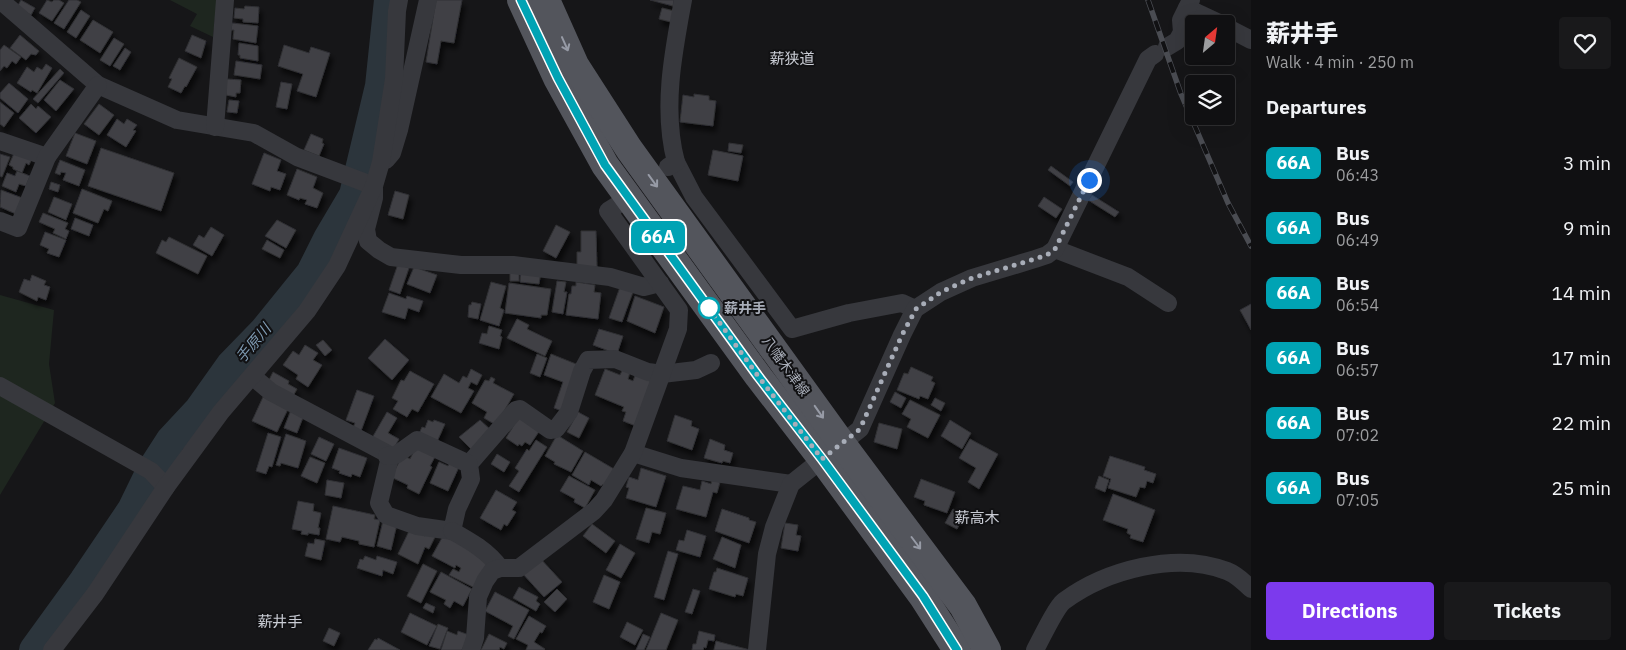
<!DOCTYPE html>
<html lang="en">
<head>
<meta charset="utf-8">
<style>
	:root { --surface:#101012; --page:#19191b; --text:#f1f3f6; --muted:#9c9d9f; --line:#303032; --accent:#7c3aed }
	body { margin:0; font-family:"IBM Plex Sans","Noto Sans JP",sans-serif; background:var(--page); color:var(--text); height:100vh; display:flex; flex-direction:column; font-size:19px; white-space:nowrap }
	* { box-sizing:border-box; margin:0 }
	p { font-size:16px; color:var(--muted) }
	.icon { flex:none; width:28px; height:28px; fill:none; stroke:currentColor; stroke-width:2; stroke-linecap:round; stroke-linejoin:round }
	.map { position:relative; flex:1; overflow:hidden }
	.panel { display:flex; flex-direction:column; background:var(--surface); width:375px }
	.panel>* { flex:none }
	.badge { padding:0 10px; border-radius:8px; font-size:18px; line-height:32px }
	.needle { width:32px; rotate:29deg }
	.controls { position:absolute; left:1185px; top:15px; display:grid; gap:10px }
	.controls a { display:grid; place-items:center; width:50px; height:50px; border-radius:5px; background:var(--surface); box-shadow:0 5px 20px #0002,0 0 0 1px var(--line); font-size:25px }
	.you { position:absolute; width:25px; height:25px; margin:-12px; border:4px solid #fff; border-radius:50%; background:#1a73e8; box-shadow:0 0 0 8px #1a73e833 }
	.map>.badge { position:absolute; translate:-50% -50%; box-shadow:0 0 0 2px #fff }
	h2 { padding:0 15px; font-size:19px; line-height:45px }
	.round { display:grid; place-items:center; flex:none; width:52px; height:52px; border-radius:5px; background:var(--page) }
	.overview { display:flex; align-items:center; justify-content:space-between; height:85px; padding:0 15px }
	h1 { font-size:24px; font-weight:800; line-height:38px }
	.action { display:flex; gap:10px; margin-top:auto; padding:10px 15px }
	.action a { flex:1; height:58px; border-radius:5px; background:var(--accent); color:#fff; font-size:20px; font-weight:800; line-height:58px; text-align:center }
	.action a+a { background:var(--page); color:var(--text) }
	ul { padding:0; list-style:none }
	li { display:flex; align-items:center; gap:15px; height:65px; padding:0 15px }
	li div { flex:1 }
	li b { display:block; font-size:19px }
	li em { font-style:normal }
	li .badge { min-width:55px; font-weight:700; text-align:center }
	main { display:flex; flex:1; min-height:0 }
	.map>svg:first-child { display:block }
	.green { fill:#1e261f }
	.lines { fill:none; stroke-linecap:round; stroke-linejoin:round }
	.river { stroke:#2c353c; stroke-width:30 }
	.building { fill:#404145; stroke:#303034; filter:url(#shadow) }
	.minor { stroke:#37383d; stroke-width:18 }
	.primary { stroke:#53555c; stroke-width:28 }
	.rail-casing { stroke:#4a4c52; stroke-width:5.5 }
	.rail { stroke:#111113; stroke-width:4; stroke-dasharray:11; stroke-linecap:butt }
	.oneway { stroke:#979ba6 }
	.line-casing { stroke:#fff; stroke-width:11 }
	.line { stroke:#00a3b4; stroke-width:8 }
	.walk { stroke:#a8adb8; stroke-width:5; stroke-dasharray:0 9 }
	.stop-dot { fill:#fff; stroke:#00a3b4; stroke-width:2.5 }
	.labels { text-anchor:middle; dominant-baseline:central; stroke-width:4; stroke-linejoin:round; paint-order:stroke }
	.stop-label { font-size:14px; font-weight:bold; fill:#a8adb8; stroke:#111113; text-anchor:start }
	.street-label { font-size:14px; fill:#a8adb8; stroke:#111113 }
	.neighbourhood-label { font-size:15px; fill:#c9ccd4; stroke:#111113 }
	.water-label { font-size:15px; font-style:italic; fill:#7f9bb3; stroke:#111113 }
</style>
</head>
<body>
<main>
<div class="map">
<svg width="1251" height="650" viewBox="0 0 1251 650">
	<defs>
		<filter id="shadow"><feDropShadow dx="3" dy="5.5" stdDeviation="2.5" flood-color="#0009"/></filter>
	</defs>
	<rect width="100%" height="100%" fill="#161618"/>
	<g class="green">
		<path d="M170,0H217L213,37L190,26L197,14Z"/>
		<path d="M0,295L54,310L49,364L55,403L0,495Z"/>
	</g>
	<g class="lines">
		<path class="river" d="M34,650L84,581L132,510L151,471L171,440L199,410L231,365L264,331L311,273L328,239L354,195L380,86L389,0"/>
	</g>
	<g class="building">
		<path d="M21,0L35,8L31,15L17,7Z"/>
		<path d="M47,0L52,2L54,0H59L64,3L52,21L39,13Z"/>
		<path d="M69,0H77L81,2L64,29L54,23Z"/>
		<path d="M436,0H462L454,43L441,41L437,64L426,62Z"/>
		<path d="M650,0H674L673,6Z"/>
		<path d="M245,6L259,7L258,23L243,22V19L234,18L235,8L244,9Z"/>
		<path d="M662,8L674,11L671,22L659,19Z"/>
		<path d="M81,10L90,16L76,38L67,32Z"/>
		<path d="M93,20L113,32L100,53L80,40Z"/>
		<path d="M232,23L258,26L256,43L233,39L234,30H231Z"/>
		<path d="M20,35L39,51L36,55L31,54L26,60L10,48Z"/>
		<path d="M192,35L206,41L201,58L185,51Z"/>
		<path d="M114,38L124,44L110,66L100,60Z"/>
		<path d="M239,43L258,46V61L240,58V55H238Z"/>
		<path d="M4,45L21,57L16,64L12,61L7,68L4,66L0,71V50Z"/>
		<path d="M284,45L309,53L311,47L330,53L316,97L297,91L303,74L278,66Z"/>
		<path d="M125,48L131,52L120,70L113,66Z"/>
		<path d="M179,58L197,67L186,87L185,86L181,93L168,87L172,79L169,78Z"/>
		<path d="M236,61L262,65L260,79L234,75Z"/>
		<path d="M46,64L52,68L37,93L32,90L31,92L17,83L27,67L34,72L37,67L42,70Z"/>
		<path d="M60,69L64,73L38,103L33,99Z"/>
		<path d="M228,79L241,80L240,93H236V97L226,95V80Z"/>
		<path d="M60,80L74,89L56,111L44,100Z"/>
		<path d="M281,82L292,84L287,109L276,107Z"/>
		<path d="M9,83L28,99L18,113L0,98V93Z"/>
		<path d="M694,94L709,96V100L716,101L713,126L680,122L683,95L694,97Z"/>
		<path d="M229,100L239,101L237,113L227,112Z"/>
		<path d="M0,102L14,113L4,127L0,124Z"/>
		<path d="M31,104L36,109L38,106L51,117L36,133L19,118Z"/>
		<path d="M99,104L114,115L99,135L84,124Z"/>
		<path d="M117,119L124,124L127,119L137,125L133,130L136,131L126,147L107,135Z"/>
		<path d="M75,133L96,141L87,164L66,156Z"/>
		<path d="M311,134L323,139L322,143L324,144L319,156L304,150Z"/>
		<path d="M729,143L743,145L741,153L728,151Z"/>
		<path d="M101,148L174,173L161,211L88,186Z"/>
		<path d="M713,150L743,156L738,181L708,175Z"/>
		<path d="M15,151L32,158L29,165L26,163L22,173L13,169V167L9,165Z"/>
		<path d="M264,153L281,160L277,171L286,174L280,190L271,187L270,191L252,184Z"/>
		<path d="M0,154L10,157L2,177L0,176Z"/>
		<path d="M60,160L85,170L79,186L63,180L66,173L61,172L60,175L55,173Z"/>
		<path d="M1051,166L1073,182L1070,186L1048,170Z"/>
		<path d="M297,169L317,177L313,188L323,193L317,208L305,204L307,200L300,198L299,200L287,195Z"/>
		<path d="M17,171L30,176L26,186L19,184L16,192L2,186L7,173L15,176Z"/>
		<path d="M51,182L60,185L58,192L49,189Z"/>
		<path d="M82,189L112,201L108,211L104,209L98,223L73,213Z"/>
		<path d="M1,190L25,199L16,214L0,207Z"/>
		<path d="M395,191L409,195L403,219L388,215Z"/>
		<path d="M1092,195L1119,212L1115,217L1088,200Z"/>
		<path d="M54,197L72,204L66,220L48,212Z"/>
		<path d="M1044,197L1062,209L1056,218L1038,206Z"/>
		<path d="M43,213L68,223L65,229L69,231L66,239L53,233L55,229L39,222Z"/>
		<path d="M75,218L93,225L89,236L71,229Z"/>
		<path d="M277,220L296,230L286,248L265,236Z"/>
		<path d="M556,225L570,232L556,258L543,251Z"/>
		<path d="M211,227L224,235L212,256L193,245L199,235L204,238Z"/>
		<path d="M581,231H596L597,267H577V252H581Z"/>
		<path d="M45,232L66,240L59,257L47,253L49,249L40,245Z"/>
		<path d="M169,237L207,256L198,274L156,253L162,240L166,242Z"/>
		<path d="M267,240L284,250L280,258L262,249Z"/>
		<path d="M398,264L409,268L400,294L389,290Z"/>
		<path d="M414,267L437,275L430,293L407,284Z"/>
		<path d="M510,268L519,269V281H510Z"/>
		<path d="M521,270L541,272L539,284L520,282Z"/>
		<path d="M32,275L46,281L44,285L50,287L46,300L38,297L37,301L19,292L24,279L30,281Z"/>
		<path d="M557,281L566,282L564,292H567L563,314L552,312Z"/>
		<path d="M491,282L506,286L500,308L504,310L499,326L480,320Z"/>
		<path d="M576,282L595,285L594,292L601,293L598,319L566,315L569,294H571L572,286H576Z"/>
		<path d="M509,283L551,289L547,315H541V318L505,313Z"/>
		<path d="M620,287L633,292L622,322L609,318Z"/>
		<path d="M389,293L406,299L407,296L423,301L419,312L408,308L405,319L382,312Z"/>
		<path d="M635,296L664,307L655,333L627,321Z"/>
		<path d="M472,302L481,304L478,319L468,317L469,305H471Z"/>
		<path d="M1251,304V330L1240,310Z"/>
		<path d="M517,319L529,325L527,329L552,341L545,356L507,338Z"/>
		<path d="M489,326L502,330L500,336L502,337L499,349L479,343L482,333L487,334Z"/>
		<path d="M599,329L623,336L617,354L593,345Z"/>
		<path d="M385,339L409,360L392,380L368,358Z"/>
		<path d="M323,340L332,350L325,356L316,345Z"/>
		<path d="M305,345L318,353L313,360L322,365L308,387L296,379L298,375L283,365L293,351L299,355Z"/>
		<path d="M537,354L547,358L540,377L530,373Z"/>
		<path d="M551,354L581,366L565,412L554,408L563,382L544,375Z"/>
		<path d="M911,367L933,377L931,381L935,383L928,399L920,396L919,399L897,390L904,373L908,374Z"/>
		<path d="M471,369L482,375L477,385L471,382L468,388L474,391L461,413L431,397L444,374L459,383L463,376L467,378Z"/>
		<path d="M605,369L620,375L623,369L630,372L628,379L633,381L636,373L654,380L636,426L623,421L626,412L622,411L624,407L595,395Z"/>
		<path d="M410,371L434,384L418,412L412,409L407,417L393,409L398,401L392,398L401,380L404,381Z"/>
		<path d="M273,372L289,381L288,384L297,389L292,398L267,384Z"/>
		<path d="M491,377L495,379L493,383L514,394L496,425L484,418L487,412L472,403L485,380L489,381Z"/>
		<path d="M357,390L374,396L361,431L353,428L355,423L346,420Z"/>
		<path d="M895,392L906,398L901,408L890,402Z"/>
		<path d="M263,397L288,409L277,432L252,421Z"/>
		<path d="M935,398L945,403L941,411L931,405Z"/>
		<path d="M910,400L940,415L928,438L907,427L911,419L902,414Z"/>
		<path d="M291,410L304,415L297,433L284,428Z"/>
		<path d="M387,412L397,418L388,433L399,439L393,450L372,438Z"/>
		<path d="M578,412L589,418L579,438L567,432Z"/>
		<path d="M675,415L692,421L691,426L699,429L692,450L667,441Z"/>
		<path d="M519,417L540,430L530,445L525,442L522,446L519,444L518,446L506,438Z"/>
		<path d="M428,420L433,422L434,420L445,424L436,444L418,436L422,427L425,428Z"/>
		<path d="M480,420L492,431L472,450L459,437Z"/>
		<path d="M950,420L971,433L962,449L941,436Z"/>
		<path d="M879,423L902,429L897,449L874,442Z"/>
		<path d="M268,433L281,437L272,467L269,466L266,474L256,471Z"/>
		<path d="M286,434L306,441L298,468L281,463L280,466L276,465Z"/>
		<path d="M557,435L583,451L571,472L554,464L555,462L545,456Z"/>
		<path d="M319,437L334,444L326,461L311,454Z"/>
		<path d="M710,439L725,445L724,450L733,453L730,463L723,461L722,463L704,458Z"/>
		<path d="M970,439L998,454L979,489L968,482L976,468L959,458Z"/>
		<path d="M536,440L547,447L519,492L509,486L519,471L515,468L527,449L529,451Z"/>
		<path d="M417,445L436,455L430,466L432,467L419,494L407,488L408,485L391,477L403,455L410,459Z"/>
		<path d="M339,448L367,458L360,477L352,474L351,477L339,473L340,471L332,468Z"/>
		<path d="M585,452L614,469L604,485L603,484L601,486L591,480L589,485L572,475Z"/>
		<path d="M497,454L510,462L504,472L491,464Z"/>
		<path d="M1110,456L1145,467L1144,470L1156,474L1153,483L1147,481L1145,488L1140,487L1136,497L1108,488L1111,479L1103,476Z"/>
		<path d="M310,457L325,463L317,483L301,476Z"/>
		<path d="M439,462L448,466L450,462L459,467L448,491L430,483Z"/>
		<path d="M641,468L666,476L656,507L626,498L629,488L626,487L629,477L638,480Z"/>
		<path d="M569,476L595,490L585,508L574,502L575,499L560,491Z"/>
		<path d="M1099,476L1109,480L1105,492L1095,488Z"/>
		<path d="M921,479L955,492L947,513L924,505L925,501L914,497Z"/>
		<path d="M327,480L344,483L341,498L325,495Z"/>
		<path d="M712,480L720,482L717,493L713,492L706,517L676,509L683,486L700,490L702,481L711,484Z"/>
		<path d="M496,490L517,502L512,510L516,512L507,526L504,524L501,530L480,518Z"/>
		<path d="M1113,494L1155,510L1143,542L1130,538L1131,535L1127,533L1128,529L1103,520Z"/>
		<path d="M298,501L314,504L313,511L321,513L318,528H320L319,535L308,533V535L301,534L302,531L292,529Z"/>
		<path d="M333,506L375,515L374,519L380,520L374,547L359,544V541L342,537L340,542L326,539Z"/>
		<path d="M646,508L666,513L660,534L652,532L649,543L636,539Z"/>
		<path d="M722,509L749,518V520L756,522L749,543L715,531Z"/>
		<path d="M953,509L964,516L957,529L945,523Z"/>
		<path d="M383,521L397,524L391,550L377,546Z"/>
		<path d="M785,523L798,525L796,535L801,536L798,551L781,548Z"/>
		<path d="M592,524L615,541L606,553L583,536Z"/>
		<path d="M410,529L425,536L427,533L435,537L429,549L425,547L418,564L398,554Z"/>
		<path d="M687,530L706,536L700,557L676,550L679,540L684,541Z"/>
		<path d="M443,536L476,551L490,562L475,588L449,575L453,569L459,572L461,568L456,565L455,568L432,556Z"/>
		<path d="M722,537L741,545L735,568L713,559Z"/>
		<path d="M315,539L325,541L321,560L305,556L308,543L314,544Z"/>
		<path d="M620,544L635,553L621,578L606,570Z"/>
		<path d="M668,551L678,554L664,600L654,597Z"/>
		<path d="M365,556L376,560L377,556L397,562L393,574L383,570L382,576L357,568L360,559L363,560Z"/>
		<path d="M539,557L562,582L544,597L522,573Z"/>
		<path d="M423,564L437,571L421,603L407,596Z"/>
		<path d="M717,568L748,578L743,596L736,594L735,597L709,589L714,572H716Z"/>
		<path d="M441,572L472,589L463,606L454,601L450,608L444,604L446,600L430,592Z"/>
		<path d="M604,575L620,582L609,609L593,602Z"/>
		<path d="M519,587L538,597L536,601L540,604L536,611L513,598Z"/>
		<path d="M557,589L567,599L555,612L544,602Z"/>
		<path d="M693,589L700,591L692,614L685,612Z"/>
		<path d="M495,592L529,610L514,639L508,636L513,626L485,611Z"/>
		<path d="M426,603L435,607L433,613L423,608Z"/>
		<path d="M410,613L437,626L427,645L401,632Z"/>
		<path d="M661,613L678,620L666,650H646Z"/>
		<path d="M529,616L546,626L542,633L540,632L534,642L545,649L544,650H526L528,645L516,639Z"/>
		<path d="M627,622L643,630L635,645L620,637Z"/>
		<path d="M438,624L448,628L440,649L429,646Z"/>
		<path d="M329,628L340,633L334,646L323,641Z"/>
		<path d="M447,631L457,635L458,631L469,635L462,650H441Z"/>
		<path d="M699,631L715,635L714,641L708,640L706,648L704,647L703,650H692L693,644H696Z"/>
		<path d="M489,634L507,643L504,649L500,647L499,650H481Z"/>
		<path d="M643,634L650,637L644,650H636Z"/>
		<path d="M378,638L400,650H368L375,639L377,640Z"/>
		<path d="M716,641L750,650H714Z"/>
	</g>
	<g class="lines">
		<g class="minor">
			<path d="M0,0L98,85L177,120L254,133L297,157L374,186V198L366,229L368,241L379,250L391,257L461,265H513L610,277L644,287L660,283"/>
			<path d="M1187,8L1221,24"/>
			<path d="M1226,27L1251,40"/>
			<path d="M1167,47L1177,41L1182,32L1181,20L1191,0"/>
			<path d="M215,127L225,0"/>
			<path d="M0,141L47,157"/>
			<path d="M386,160L392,153L399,130L428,0"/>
			<path d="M676,162L694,197L792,329L849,313L902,303L915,309"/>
			<path d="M668,167L676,162C662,110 673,53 683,0"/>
			<path d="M0,221L18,228L47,157L98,85"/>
			<path d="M1055,249L1128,277L1168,303"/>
			<path d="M252,376L271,392L386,453L389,461L379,503L386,515L417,526L452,531L457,509L471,479L469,464L516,410L520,409L550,430L556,429L569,412L582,371L588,360L615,359L648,372L662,374L696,370L711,363"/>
			<path d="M0,386L151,471L166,487"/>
			<path d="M633,453L681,468L791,484"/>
			<path d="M387,456L396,455L417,440L469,464"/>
			<path d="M452,531C470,541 488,551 500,568"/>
			<path d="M52,650L95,594L166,487L221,412L307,311L337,266L374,186L381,162L394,79L397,11L399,0"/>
			<path d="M471,650L475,638L478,597L485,581L492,571L500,568H519L594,511L604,500L633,453L678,329L679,310L608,211L616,206"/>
			<path d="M757,650L767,554L774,527L791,484L860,429L902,335L915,309L941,292L972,278L1035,259L1047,255L1055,249L1148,59L1155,54"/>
			<path d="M1035,650C1041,639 1056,607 1064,601C1106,570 1176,551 1227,571C1235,574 1245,583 1251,589"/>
		</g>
		<g class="primary">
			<path d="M521,0L557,78L605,165L758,376L822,459L923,597L957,650"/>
			<path d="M546,0L575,65L629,149L842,444L963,606L987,650"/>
		</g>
		<defs>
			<path id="rail" d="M1148,0L1181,94L1228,203L1251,246"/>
		</defs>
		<use href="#rail" class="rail-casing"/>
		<use href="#rail" class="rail"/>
	</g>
	<defs><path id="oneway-shaft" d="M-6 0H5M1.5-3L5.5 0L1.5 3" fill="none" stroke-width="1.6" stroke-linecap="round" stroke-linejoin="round" transform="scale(1.25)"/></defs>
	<g class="oneway">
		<use href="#oneway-shaft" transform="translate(565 44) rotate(66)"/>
		<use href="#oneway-shaft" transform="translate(653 181) rotate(54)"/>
		<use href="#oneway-shaft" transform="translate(819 412) rotate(55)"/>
		<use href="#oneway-shaft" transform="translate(916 543) rotate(53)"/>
	</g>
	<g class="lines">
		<defs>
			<path id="line" d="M521,0L558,78L605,165L758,376L822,459L923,596L957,650"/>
		</defs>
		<use href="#line" class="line-casing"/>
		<use href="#line" class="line"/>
		<path class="walk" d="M709,308L704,301L758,376L822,459L860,429L902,335L916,309L941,292L956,285L972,278L1035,259L1047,255L1055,249L1089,180"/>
	</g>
	<circle class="stop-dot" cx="709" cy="308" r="10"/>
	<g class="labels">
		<g class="stop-label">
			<text x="724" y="308">薪井手</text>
		</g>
		<g class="street-label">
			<text transform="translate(786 366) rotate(54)">八幡木津線</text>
		</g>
		<g class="neighbourhood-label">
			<text x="792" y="58">薪狭道</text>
			<text x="977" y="517">薪高木</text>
			<text x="280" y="621">薪井手</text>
		</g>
		<g class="water-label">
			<text transform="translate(253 343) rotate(-50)">手原川</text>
		</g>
	</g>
</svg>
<div class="controls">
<a><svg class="needle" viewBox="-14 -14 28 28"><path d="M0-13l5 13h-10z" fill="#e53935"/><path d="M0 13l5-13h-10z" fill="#9c9d9f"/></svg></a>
<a><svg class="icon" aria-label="layers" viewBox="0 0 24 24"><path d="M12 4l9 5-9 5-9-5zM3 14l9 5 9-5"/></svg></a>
</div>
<div class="you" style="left:1089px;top:180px"></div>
<b class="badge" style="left:658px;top:237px;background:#00a3b4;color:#fff">66A</b>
</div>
<section class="panel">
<div class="overview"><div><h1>薪井手</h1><p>Walk · 4 min · 250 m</p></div><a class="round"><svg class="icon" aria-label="heart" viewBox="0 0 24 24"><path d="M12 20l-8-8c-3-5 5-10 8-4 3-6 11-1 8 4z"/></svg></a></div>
<h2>Departures</h2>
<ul>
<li><span class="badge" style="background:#00a3b4;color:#fff">66A</span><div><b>Bus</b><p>06:43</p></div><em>3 min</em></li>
<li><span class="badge" style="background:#00a3b4;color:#fff">66A</span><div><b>Bus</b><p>06:49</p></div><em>9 min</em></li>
<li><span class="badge" style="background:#00a3b4;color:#fff">66A</span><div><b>Bus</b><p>06:54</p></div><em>14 min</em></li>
<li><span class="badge" style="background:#00a3b4;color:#fff">66A</span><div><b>Bus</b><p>06:57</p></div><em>17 min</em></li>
<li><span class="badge" style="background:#00a3b4;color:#fff">66A</span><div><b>Bus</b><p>07:02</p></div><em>22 min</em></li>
<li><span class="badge" style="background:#00a3b4;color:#fff">66A</span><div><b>Bus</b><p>07:05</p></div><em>25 min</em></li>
</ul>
<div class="action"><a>Directions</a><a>Tickets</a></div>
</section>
</main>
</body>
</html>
